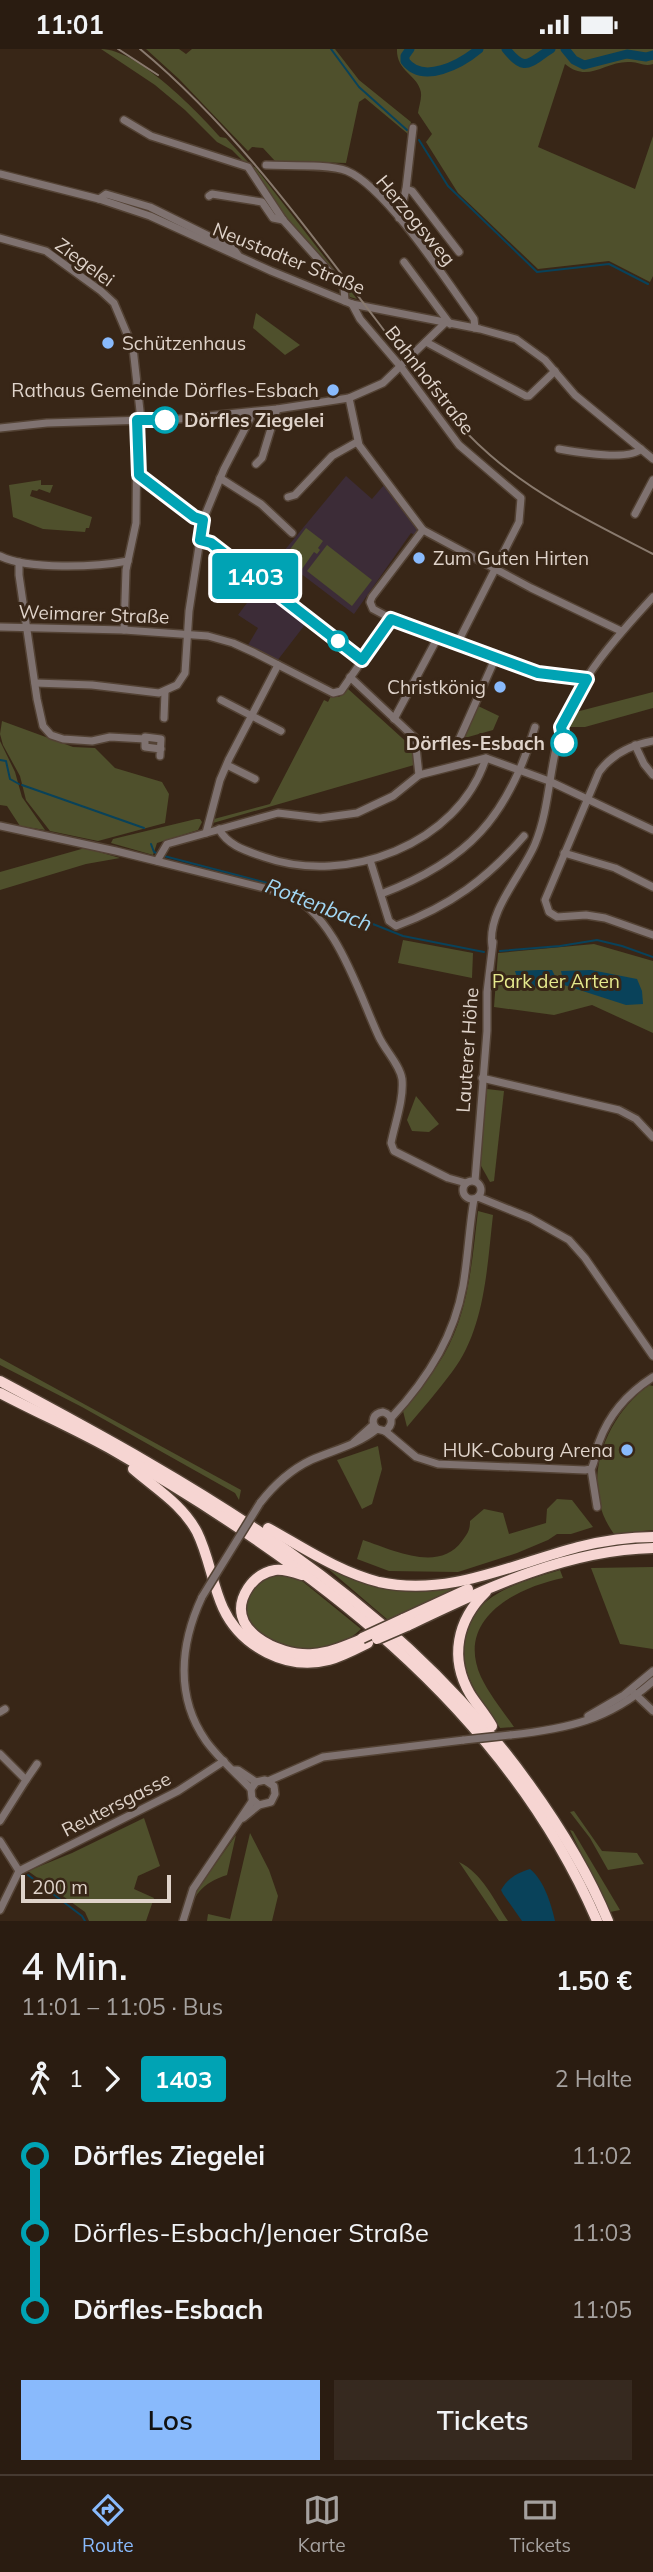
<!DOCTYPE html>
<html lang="de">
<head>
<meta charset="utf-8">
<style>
	:root { --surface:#2a1c11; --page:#36291f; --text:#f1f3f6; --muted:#a5a19f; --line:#463a31; --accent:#89bafc }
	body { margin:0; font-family:Mulish,sans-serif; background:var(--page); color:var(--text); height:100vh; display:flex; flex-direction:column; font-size:26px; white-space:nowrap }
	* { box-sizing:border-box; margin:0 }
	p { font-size:23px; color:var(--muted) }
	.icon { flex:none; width:38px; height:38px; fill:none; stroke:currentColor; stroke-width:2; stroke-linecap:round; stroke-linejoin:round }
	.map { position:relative; height:1872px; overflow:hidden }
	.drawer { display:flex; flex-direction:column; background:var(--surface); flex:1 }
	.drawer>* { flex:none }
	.badge { padding:0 14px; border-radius:5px; font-size:24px; line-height:46px }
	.scale { position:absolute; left:21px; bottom:18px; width:150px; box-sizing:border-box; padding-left:7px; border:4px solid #dfd3ca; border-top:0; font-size:19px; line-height:24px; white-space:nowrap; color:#dfd3ca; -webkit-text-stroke:5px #382617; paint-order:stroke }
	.map>.badge { position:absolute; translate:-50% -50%; box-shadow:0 0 0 4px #fff }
	.legs { display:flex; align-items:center; gap:10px; height:77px; padding:0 21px; font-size:23px }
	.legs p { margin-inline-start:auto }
	.overview { display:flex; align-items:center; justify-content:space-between; height:119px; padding:0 21px }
	h1 { font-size:38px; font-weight:600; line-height:52px }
	.button { display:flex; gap:14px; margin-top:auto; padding:14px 21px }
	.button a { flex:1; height:80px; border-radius:0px; background:var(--accent); color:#111; font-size:28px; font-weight:600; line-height:80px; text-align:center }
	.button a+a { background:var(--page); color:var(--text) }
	ul { padding:0 21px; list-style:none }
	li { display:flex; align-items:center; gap:24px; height:77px; font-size:26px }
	li i { display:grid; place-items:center; width:10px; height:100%; margin:0 9px; background:currentColor }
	li i::after { content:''; width:18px; height:18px; margin:-9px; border:5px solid; border-radius:50%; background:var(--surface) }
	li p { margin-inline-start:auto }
	li:first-child i { background:linear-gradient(#0000 50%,currentColor 0) }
	li:last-child i { background:linear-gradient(currentColor 50%,#0000 0) }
	.status { display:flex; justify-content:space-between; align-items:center; height:49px; padding:0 35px; background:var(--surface); direction:ltr }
	.status svg { height:19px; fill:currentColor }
	.dock { display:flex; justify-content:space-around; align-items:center; height:98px; border-top:2px solid var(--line); background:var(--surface); font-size:19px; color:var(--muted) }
	.dock a { display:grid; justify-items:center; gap:4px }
	.dock .selected { color:var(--accent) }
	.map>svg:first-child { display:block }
	.education { fill:#3c2c37 }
	.green { fill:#4f502c }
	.water { fill:#09425a }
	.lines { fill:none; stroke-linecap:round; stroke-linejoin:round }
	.stream { stroke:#09425a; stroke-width:2 }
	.river { stroke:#09425a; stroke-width:9 }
	.minor-casing { stroke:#534234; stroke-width:10 }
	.highway-casing { stroke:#534234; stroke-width:13 }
	.minor { stroke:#7f7270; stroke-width:7 }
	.highway { stroke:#f6d5d2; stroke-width:10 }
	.rail { stroke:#897a6e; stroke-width:2 }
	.minor-bridge-casing { stroke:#534234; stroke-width:10; stroke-linecap:butt }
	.highway-bridge-casing { stroke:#534234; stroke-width:13; stroke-linecap:butt }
	.minor-bridge { stroke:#7f7270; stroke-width:7 }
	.highway-bridge { stroke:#f6d5d2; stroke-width:10 }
	.line-1-casing { stroke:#fff; stroke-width:16 }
	.line-1 { stroke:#00a3b4; stroke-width:10 }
	.poi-dot { fill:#89bafc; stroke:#382617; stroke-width:2.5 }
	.stop-1-dot { fill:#fff; stroke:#00a3b4; stroke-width:3.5 }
	.labels { text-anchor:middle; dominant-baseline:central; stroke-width:6; stroke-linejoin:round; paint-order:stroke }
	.street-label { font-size:19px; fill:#dfd3ca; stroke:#382617 }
	.poi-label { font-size:19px; fill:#dfd3ca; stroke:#382617; text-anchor:end }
	.stop-label { font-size:19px; font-weight:bold; fill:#dfd3ca; stroke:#382617; text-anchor:start }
	.park-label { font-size:19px; fill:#e5e98d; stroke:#382617 }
	.water-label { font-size:21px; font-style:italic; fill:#a1d7f4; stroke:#382617 }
</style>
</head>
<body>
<div class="status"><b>11:01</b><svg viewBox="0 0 49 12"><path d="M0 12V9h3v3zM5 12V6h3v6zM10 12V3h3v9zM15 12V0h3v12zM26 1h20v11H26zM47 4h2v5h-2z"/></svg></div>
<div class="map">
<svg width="653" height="1872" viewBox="0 0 653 1872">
	<rect width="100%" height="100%" fill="#382617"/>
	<g class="education">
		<path d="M346,427L372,450L384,436L417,480L415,486L411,484L354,565L279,508Z"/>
		<path d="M258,539L283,559L286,556L307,573L277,612L248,596L258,579L238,566Z"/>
	</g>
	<g class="green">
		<path d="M101,0C137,0 197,62 220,88L226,89L248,113H244L232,101L217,93L185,61L155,36Z"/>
		<path d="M146,0H179L186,5L192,0H335L359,31L411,73L408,85L365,49L359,53L346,114L275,112L263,99L252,98L248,102L179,30Z"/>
		<path d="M397,0H653V15C644,18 639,13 631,13C605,11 589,35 565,15L538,98L635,140L653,87V227L650,233L609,212L538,220L458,144L426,93L432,85L418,64C419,56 423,47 420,40C416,26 396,21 397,0Z"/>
		<path d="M255,118L357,250L350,248L344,237L284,170L250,119Z"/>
		<path d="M256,264L300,296L285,306L253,279Z"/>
		<path d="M41,431V436H53L50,444L39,440L37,442L32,441L30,447L92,468L89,479H86L85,483L43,480L13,468L9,436Z"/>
		<path d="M306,479L323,492L318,499L320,501L317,505L314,503L302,520L285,507Z"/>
		<path d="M327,496L372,531L352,557L307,522Z"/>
		<path d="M347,639L412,698L414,716L213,774L214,770L270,755L324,651L328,653L331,647L339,648Z"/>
		<path d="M653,643V659L585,678H567L572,664Z"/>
		<path d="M476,656L499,667L493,681L461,690Z"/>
		<path d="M2,672L73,698L95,699L115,719L162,733L169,745L165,774L98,792L50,782L26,751L20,727L3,696L0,685Z"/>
		<path d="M0,692L15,723L22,748L45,781L20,777L7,757L0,756Z"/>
		<path d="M196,770H200L202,773L198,781L157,794L153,806L111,794L113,790Z"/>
		<path d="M85,799L120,809L86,815L0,841V823Z"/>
		<path d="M403,891L473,904L472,929L398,914Z"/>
		<path d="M594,895L653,912V984L592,956L554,966L494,958L498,904Z"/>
		<path d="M487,1040L504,1042L494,1132L490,1133L480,1115Z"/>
		<path d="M416,1047L439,1075L429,1083L412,1082L407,1071Z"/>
		<path d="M478,1162L493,1166C487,1218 485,1280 452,1323C438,1342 422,1360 407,1378L403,1362C422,1338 443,1313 454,1285C470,1247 473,1203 478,1162Z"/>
		<path d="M0,1309L241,1441L239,1451L235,1444L82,1358L0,1316Z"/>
		<path d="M649,1336L653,1337V1481L614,1485C578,1436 604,1369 649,1336Z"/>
		<path d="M378,1397L382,1420L372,1455L362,1460L337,1411Z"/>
		<path d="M557,1450L572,1451L593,1478L571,1485H557L548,1491L517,1504L458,1523L389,1522L357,1510L363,1491C393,1501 439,1524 462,1492C468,1484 470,1481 470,1472L484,1460L503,1464L509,1485L546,1474L547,1460Z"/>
		<path d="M326,1518L385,1538L414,1542L450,1539L453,1542L388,1571Z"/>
		<path d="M653,1518V1600L620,1595L591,1519Z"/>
		<path d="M560,1521L563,1529C515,1539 455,1570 481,1628C489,1645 503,1662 514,1678L500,1679C490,1664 478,1649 471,1633C465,1621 464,1609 464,1596C467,1546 520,1533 560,1521Z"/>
		<path d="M285,1525L302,1532L361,1580C333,1608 275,1608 252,1576C251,1574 247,1568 246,1566C245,1560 247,1551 247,1544L266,1526Z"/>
		<path d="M574,1762L602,1802L637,1804L644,1815L608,1821L590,1789L570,1763Z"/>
		<path d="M144,1769L160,1817L138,1827L134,1840L154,1849L146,1872H89L85,1863L28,1822L72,1804Z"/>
		<path d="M570,1781L573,1782L620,1861L610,1863Z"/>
		<path d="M250,1784L269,1821L278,1847L272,1872H207L208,1865L230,1870Z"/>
		<path d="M236,1786L227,1826C202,1834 192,1846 188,1872H186L191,1849Z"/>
		<path d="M459,1813C482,1824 494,1851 508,1872H499Z"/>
	</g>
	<g class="water">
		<path d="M539,921H552L557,931C543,939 533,941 519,935L515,922Z"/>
		<path d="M591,921L637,930L642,942L643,955L626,956L564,936L561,922Z"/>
		<path d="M530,1820C544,1831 551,1855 555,1872H522L503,1845L501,1841C508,1829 517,1824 530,1820Z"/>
	</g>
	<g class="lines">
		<g class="stream">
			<path d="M331,0L359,38L407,81"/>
			<path d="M419,91L448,137L537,223L609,215L648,235"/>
			<path d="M0,711L6,712L10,730L19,735"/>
			<path d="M22,736L144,779"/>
			<path d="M151,795L154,803L159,805"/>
			<path d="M164,807L275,836L403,887L484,903"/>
			<path d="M500,902L560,897L597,891L622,897L653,908"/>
			<path d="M28,1826L82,1867L85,1872"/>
		</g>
		<g class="river">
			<path d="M410,0L405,7V12C423,36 461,15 479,0"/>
			<path d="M506,0C526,25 529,13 551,0"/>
			<path d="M565,0L574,11L584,16L627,5L646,8L653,6"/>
		</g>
		<defs>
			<g id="minor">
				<path d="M124,71L151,87L248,118L283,171L344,239L345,252"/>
				<path d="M266,116C287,117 330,115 347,122C386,138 448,234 474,270L475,279"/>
				<path d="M0,125L99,150L150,167L271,222L352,255L480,280L516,290L545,311L575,346L653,410"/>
				<path d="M406,140L412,142L459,203"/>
				<path d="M209,147L212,145L262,153L273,169L283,171"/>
				<path d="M99,150L106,145L150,158L233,199L238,206"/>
				<path d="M399,169L406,140L413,79"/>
				<path d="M0,189L46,202L101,242L114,254L133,299L141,371"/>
				<path d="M404,213L450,275"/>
				<path d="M352,255L360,270L401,318L459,396L521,449L519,473L457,595"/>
				<path d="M426,293L526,347H529L555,322"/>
				<path d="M349,349L359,396L423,481L531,539L621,582"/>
				<path d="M0,379L47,374L179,370L277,360L349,349L383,334L445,274"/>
				<path d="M559,400C576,403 629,412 641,400"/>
				<path d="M256,415L262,409L277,360"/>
				<path d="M139,426L191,466L203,471"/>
				<path d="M220,429L261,455L292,484"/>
				<path d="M288,448L295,446L332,407L357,393"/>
				<path d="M635,465L653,431"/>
				<path d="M423,481L372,548L370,553L373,560L390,569L495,610L538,624L587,630"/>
				<path d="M200,491L211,494L362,611"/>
				<path d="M0,507C28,521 96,518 128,512"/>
				<path d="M19,513V526L37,650L43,677L51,686L63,690L92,692L110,688L145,690"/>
				<path d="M0,578L124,581L208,587L233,594L255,604L333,644L341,642L391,570"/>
				<path d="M124,581L126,521L136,474L137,371"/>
				<path d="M350,628L415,689L419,726"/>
				<path d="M35,634L92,636L159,644L177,636L185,624L189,562L203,471L224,420L250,370V364"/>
				<path d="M221,651L281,682"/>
				<path d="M164,669L165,643"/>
				<path d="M394,670L438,588"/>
				<path d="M653,692C631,696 612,705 599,723L545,851L549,863L557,868L586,866L605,869L653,886"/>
				<path d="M458,693L495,610"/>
				<path d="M635,696L644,715L653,726"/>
				<path d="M160,707L161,690L145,688V698L161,700"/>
				<path d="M227,716L255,730"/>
				<path d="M0,777L116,802L284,844C335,862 358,943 379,988C385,1001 400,1016 402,1030C404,1050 395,1074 391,1094L394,1102L448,1129L466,1134"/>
				<path d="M219,780C228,797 247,802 264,808C346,837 458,796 486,709"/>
				<path d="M206,784L220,731L229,710L278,616"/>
				<path d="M564,804L615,819L653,838"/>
				<path d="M370,811L389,872L396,877C450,857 487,830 524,787"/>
				<path d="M157,812L167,795L278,764L320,769L357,764L393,747L419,726L486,709L549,732L653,781"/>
				<path d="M381,845C468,812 508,768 535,678"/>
				<path d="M492,897C487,862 522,826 535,795C550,759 549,717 561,680C578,630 618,586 653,548"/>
				<path d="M482,1029L619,1061L636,1070L653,1088"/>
				<circle cx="472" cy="1141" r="9"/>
				<path d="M475,1132L487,982V943L493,893"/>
				<path d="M478,1148L530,1169L569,1191L585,1209L653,1307"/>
				<path d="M391,1369C426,1332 454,1288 463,1237C468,1208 469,1179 474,1150"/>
				<path d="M377,1380C370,1373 373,1364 383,1363C393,1366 394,1376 385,1382"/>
				<path d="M385,1382L416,1408L438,1415L585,1421L591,1420C596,1412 595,1402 599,1393C609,1365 628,1344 653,1328"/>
				<path d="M354,1393L373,1376"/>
				<path d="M591,1420L597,1458"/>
				<path d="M260,1454C274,1436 290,1421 311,1411C334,1401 357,1396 377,1380L385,1382"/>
				<path d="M202,1548C180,1595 175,1648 206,1692C219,1710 236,1724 251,1740L252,1750L259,1756"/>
				<path d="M634,1644L653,1662"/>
				<path d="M0,1663L5,1660"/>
				<path d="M588,1667L624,1646L653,1622"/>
				<path d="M510,1686C567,1680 609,1671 653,1632"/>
				<path d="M0,1705L26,1731L0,1772"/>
				<path d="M234,1721H238L256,1733"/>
				<path d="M26,1731L37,1715"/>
				<path d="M268,1732L323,1708L464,1691"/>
				<path d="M243,1769L259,1756L271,1753L275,1745L274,1737L265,1731L256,1733L251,1740"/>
				<path d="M0,1792L19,1822"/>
				<path d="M19,1822L178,1742L224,1712"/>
				<path d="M0,1861L19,1822"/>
				<path d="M183,1872L193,1840L253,1751"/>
			</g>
			<g id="highway">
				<path d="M0,1332C199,1438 395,1547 529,1735C560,1778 588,1823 608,1872"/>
				<path d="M0,1344C36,1363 73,1379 109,1399C308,1513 503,1655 597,1872"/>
				<path d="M133,1420C156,1440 182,1455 197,1483C209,1507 212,1535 223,1559C241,1598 287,1622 329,1611C343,1607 356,1600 368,1594"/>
				<path d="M268,1479C304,1499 339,1523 379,1533C449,1548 513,1515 578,1498C602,1492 628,1488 653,1488"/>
				<path d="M302,1526C293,1523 284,1520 275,1521C264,1523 254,1530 248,1539C221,1580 279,1608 313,1605C329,1604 345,1597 360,1591"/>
				<path d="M486,1543C457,1571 449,1609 470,1645C477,1656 486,1666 492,1677"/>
				<path d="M403,1570L468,1540"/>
				<path d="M407,1577C485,1540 565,1501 653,1499"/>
			</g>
		</defs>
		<use href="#minor" class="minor-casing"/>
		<use href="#highway" class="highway-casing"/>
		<use href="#minor" class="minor"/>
		<use href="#highway" class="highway"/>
		<g class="rail">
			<path d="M118,0L158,26"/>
			<path d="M140,0C233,77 305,177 377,272C412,318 446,368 490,406C538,448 597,476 653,505"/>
		</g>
		<defs>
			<g id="minor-bridge">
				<path d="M202,1548L260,1454"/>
				<path d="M464,1691L510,1686"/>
			</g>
			<g id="highway-bridge">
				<path d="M362,1589L403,1570"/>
				<path d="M377,1590L407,1577"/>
			</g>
		</defs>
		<use href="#minor-bridge" class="minor-bridge-casing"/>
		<use href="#highway-bridge" class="highway-bridge-casing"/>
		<use href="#minor-bridge" class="minor-bridge"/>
		<use href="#highway-bridge" class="highway-bridge"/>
	</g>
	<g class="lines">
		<defs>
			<path id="line-1" d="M165,371H137L139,426L194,468L203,471L200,491L211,494L362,611L391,570L538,624L587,630L561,678L564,694"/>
		</defs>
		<use href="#line-1" class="line-1-casing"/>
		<use href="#line-1" class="line-1"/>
	</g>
	<g class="poi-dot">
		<circle cx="108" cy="294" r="7"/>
		<circle cx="333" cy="341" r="7"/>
		<circle cx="419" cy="509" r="7"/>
		<circle cx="500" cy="638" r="7"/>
		<circle cx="627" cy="1401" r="7"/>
	</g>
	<g class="stop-1-dot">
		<circle cx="165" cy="371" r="12"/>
		<circle cx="338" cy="592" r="9"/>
		<circle cx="564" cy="694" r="12"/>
	</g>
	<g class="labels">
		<g class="street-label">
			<text transform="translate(416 171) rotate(50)">Herzogsweg</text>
			<text transform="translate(289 209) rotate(22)">Neustadter Straße</text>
			<text transform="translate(85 213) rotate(36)">Ziegelei</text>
			<text transform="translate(430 331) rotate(52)">Bahnhofstraße</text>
			<text transform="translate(94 565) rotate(2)">Weimarer Straße</text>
			<text transform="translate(467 1001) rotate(-86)">Lauterer Höhe</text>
			<text transform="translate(116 1755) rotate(-27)">Reutersgasse</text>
		</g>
		<g class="poi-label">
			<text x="122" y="294" text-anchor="start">Schützenhaus</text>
			<text x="319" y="341">Rathaus Gemeinde Dörfles-Esbach</text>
			<text x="433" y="509" text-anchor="start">Zum Guten Hirten</text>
			<text x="486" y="638">Christkönig</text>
			<text x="613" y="1401">HUK-Coburg Arena</text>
		</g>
		<g class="stop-label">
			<text x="184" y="371">Dörfles Ziegelei</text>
			<text x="545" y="694" text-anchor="end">Dörfles-Esbach</text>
		</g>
		<g class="park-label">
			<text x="556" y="932">Park der Arten</text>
		</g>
		<g class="water-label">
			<text transform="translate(319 855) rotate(21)">Rottenbach</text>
		</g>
	</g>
</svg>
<div class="scale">200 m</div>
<b class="badge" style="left:255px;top:527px;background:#00a3b4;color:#fff">1403</b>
</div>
<section class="drawer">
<div class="overview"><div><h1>4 Min.</h1><p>11:01 – 11:05 · Bus</p></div><b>1.50 €</b></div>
<div class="legs"><svg class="icon" aria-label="walk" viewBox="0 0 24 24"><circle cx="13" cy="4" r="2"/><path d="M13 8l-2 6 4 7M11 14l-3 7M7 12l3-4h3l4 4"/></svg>1<svg class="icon" aria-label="forward" viewBox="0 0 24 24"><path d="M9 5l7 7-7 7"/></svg><b class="badge" style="background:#00a3b4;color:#fff">1403</b><p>2 Halte</p></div>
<ul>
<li><i style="color:#00a3b4"></i><b>Dörfles Ziegelei</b><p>11:02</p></li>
<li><i style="color:#00a3b4"></i><span>Dörfles-Esbach/Jenaer Straße</span><p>11:03</p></li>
<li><i style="color:#00a3b4"></i><b>Dörfles-Esbach</b><p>11:05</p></li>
</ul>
<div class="button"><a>Los</a><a>Tickets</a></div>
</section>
<nav class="dock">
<a class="selected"><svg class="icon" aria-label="directions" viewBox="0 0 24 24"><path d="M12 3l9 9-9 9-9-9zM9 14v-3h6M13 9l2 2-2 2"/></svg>Route</a>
<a><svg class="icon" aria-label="map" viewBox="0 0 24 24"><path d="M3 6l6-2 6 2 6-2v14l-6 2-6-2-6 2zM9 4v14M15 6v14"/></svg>Karte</a>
<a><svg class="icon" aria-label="tickets" viewBox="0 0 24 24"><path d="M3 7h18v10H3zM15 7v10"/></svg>Tickets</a>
</nav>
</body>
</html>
